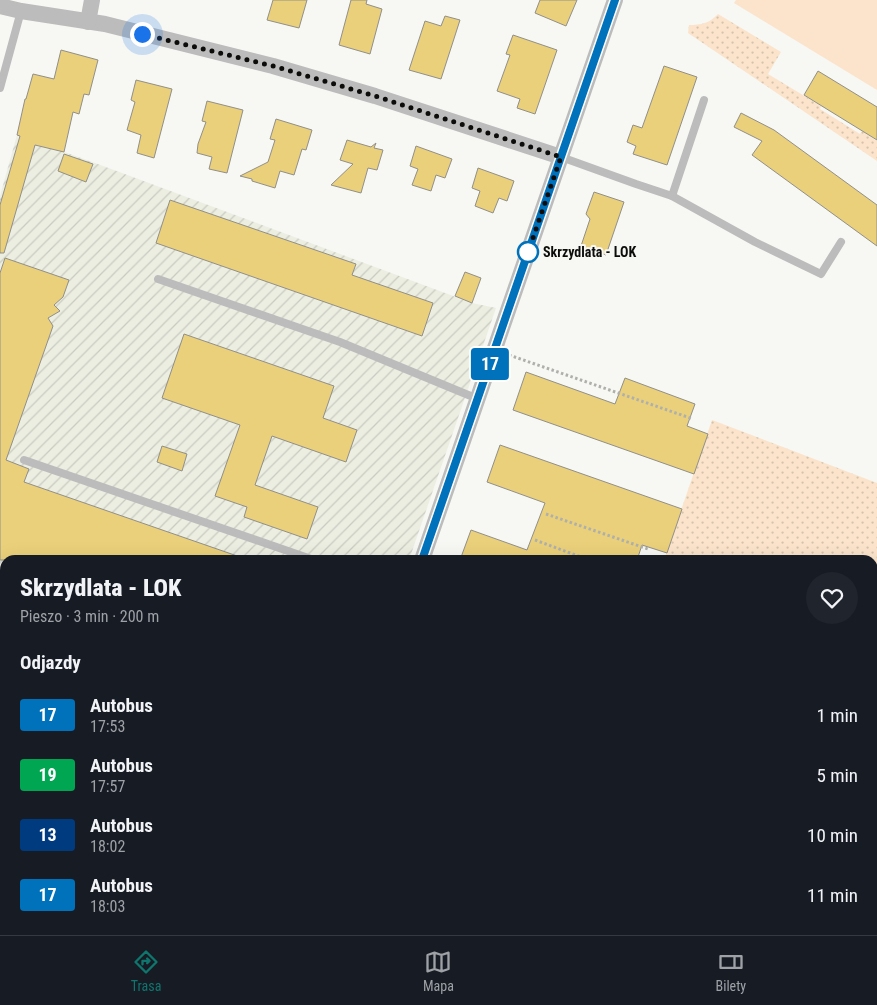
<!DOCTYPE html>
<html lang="pl">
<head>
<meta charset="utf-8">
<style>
	:root { --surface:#171b24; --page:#20242c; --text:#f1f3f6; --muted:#9ea1a6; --line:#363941; --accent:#0f766e }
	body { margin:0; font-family:"Roboto Condensed",sans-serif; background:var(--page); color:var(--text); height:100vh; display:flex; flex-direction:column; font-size:19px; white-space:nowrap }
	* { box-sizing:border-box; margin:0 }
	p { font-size:16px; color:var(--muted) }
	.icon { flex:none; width:28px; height:28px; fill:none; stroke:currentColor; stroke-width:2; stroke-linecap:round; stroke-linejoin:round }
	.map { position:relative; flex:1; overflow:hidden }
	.drawer { position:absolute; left:0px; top:555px; width:878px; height:380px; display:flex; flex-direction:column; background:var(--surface); border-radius:15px 15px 0 0; box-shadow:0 5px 20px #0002 }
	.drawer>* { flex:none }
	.badge { padding:0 10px; border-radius:4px; font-size:18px; line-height:32px }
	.you { position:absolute; width:25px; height:25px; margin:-12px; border:4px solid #fff; border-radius:50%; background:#1a73e8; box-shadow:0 0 0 8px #1a73e833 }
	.map>.badge { position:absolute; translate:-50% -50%; box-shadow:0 0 0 2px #fff }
	h2 { padding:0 20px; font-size:19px; line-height:45px }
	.round { display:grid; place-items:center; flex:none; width:52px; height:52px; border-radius:26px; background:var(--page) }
	.headline { display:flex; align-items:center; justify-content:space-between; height:85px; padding:0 20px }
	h1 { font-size:24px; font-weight:800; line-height:38px }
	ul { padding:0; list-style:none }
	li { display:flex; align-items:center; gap:15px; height:60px; padding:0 20px }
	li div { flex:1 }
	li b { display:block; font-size:19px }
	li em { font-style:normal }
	li .badge { min-width:55px; font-weight:700; text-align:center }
	.tabs { display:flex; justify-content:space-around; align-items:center; height:70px; border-top:1px solid var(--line); background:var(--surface); font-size:14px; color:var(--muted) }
	.tabs a { display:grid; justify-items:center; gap:2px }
	.tabs .active { color:var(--accent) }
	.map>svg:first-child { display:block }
	.industrial { fill:url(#industrial-furrows) }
	.grass { fill:url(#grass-dots) }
	.park { fill:#fbe4cb }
	.building { fill:#ead07a; stroke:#908f8b }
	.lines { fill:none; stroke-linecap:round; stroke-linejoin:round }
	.path { stroke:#afb0ac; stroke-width:3; stroke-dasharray:2.5 2.5; stroke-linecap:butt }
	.lane { stroke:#bbbcbb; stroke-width:8 }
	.street { stroke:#bbbcbb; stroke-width:16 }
	.line-casing { stroke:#fff; stroke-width:11 }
	.line { stroke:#0072bc; stroke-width:8 }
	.walk { stroke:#0c0d0b; stroke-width:5; stroke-dasharray:0 9 }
	.stop-dot { fill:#fff; stroke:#0072bc; stroke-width:2.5 }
	.labels { text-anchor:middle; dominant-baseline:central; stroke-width:4; stroke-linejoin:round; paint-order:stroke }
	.stop-label { font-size:14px; font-weight:bold; fill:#0c0d0b; stroke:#f7f7f3; text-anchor:start }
</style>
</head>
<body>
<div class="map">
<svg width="877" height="935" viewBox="0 0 877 935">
	<defs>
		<pattern id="industrial-furrows" width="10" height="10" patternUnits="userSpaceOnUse" patternTransform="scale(1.25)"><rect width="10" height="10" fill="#eceee2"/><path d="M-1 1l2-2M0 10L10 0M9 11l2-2" fill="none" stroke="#c9cbc1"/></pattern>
		<pattern id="grass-dots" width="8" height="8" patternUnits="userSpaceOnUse" patternTransform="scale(1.25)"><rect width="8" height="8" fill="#fbe4cb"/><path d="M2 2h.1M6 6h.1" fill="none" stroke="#d6c2ad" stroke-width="1.8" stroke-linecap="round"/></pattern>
	</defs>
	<rect width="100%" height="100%" fill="#f7f7f3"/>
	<g class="industrial">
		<path d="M17,135L95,163L472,303L496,308L409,560H5V639L0,636V196Z"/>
		<path d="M324,930H755L753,935H322Z"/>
	</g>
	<g class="grass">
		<path d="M718,14L781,52L768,74L821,106L820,109L860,134L862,131L877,141V161L688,33L689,25C701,25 710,23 718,14Z"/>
		<path d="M712,420L877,483V935H753L755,930H872V560H664Z"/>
	</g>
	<path class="park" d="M736,0H877V90L734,3Z"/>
	<g class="building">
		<path d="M273,0H307L299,28L267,20Z"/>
		<path d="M351,0H367L366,4L382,9L370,54L339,45Z"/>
		<path d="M540,0H577L566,26L535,13Z"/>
		<path d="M445,16L460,20L441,79L409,70L425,21L441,26Z"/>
		<path d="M513,35L557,50L535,114L517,108L520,99L497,91L510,55L506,54Z"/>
		<path d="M61,50L98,60L89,95L84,94L79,114L73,112L64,152L35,145L4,253H0V205L20,136L17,135L25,99H26L33,74L54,79Z"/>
		<path d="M664,66L697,77L667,165L633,154L636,146L627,142L633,125L642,128Z"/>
		<path d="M818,71L877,107V140L804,95Z"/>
		<path d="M136,80L172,89L154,158L137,153L141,135L127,130L135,102L131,100Z"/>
		<path d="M207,101L243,110L227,173L209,169L212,157L197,153L198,144L206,122L202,121Z"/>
		<path d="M741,113L774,130L877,205V246L752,155L762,141L734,127Z"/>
		<path d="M276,119L312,130L306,150L302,149L294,175L280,171L275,188L252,181V179L240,176L268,162L275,140L270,139Z"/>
		<path d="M347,140L371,147L376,143L374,148L383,150L377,170L368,168L361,193L331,185L353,164L340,160Z"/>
		<path d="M416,146L452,159L445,178L436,175L431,191L412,185L418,169L410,166Z"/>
		<path d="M64,154L93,164L86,182L58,171Z"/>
		<path d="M478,168L514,181L507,201L499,198L493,213L475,206L480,191L472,188Z"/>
		<path d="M594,192L624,202L606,255L581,246L590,219L586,214Z"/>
		<path d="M170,200L356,264L352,275L433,303L422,336L156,243Z"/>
		<path d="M5,258L69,280L63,297L54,305L60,311L48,318L53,326L6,460L29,469L24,482L243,558L242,560H0V273Z"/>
		<path d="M465,272L481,278L472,303L455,296Z"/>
		<path d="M184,334L334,386L323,418L357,430L346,462L272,436L255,485L318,507L307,539L244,517L247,507L215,496L240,425L162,398Z"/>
		<path d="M526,372L615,404L625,378L695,404L687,426L708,434L694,474L513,410Z"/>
		<path d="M500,445L682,509L667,553L642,545L637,560H460L471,530L527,550L545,503L487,482Z"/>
		<path d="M162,446L187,454L182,471L157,462Z"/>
	</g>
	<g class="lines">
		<g class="path">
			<path d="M509,355L693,419"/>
			<path d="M546,514L648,549"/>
			<path d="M535,540L589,560"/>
			<path d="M0,636L5,639"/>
			<path d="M172,930L183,935"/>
			<path d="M5,935V929"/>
		</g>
		<g class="lane">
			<path d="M0,88L21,11"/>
			<path d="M561,157L636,184L672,196L755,242L821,274L841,242"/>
			<path d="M672,196L704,100"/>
			<path d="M158,279L340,342L478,399"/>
			<path d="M24,460L314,560"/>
			<path d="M380,930L396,935"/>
			<path d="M469,935L471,930"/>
		</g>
		<g class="street">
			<path d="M0,6L21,11L105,24L273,66L375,96L561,157"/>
			<path d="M88,22L92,0"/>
			<path d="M422,560L615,0"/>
			<path d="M0,858L5,861"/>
			<path d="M145,930L156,935"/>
			<path d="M293,935L295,930"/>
		</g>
	</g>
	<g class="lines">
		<defs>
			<path id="line" d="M422,560L615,0"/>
		</defs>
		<use href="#line" class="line-casing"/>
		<use href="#line" class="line"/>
		<path class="walk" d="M142,34L273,66L375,96L561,157L527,255L528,252"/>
	</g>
	<circle class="stop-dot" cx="528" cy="252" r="10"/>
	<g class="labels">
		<g class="stop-label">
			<text x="543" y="252">Skrzydlata - LOK</text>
		</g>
	</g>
</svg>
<div class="you" style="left:142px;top:34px"></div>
<b class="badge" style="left:490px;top:364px;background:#0072bc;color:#fff">17</b>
<section class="drawer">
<div class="headline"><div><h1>Skrzydlata - LOK</h1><p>Pieszo · 3 min · 200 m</p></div><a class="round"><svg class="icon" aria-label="heart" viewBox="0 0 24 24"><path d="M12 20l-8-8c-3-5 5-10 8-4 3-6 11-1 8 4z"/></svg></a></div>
<h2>Odjazdy</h2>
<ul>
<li><span class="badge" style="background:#0072bc;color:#fff">17</span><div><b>Autobus</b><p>17:53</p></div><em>1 min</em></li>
<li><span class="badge" style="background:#00a651;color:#fff">19</span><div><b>Autobus</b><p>17:57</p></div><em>5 min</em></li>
<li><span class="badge" style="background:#003b80;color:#fff">13</span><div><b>Autobus</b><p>18:02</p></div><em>10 min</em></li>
<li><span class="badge" style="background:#0072bc;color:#fff">17</span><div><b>Autobus</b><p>18:03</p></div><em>11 min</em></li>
</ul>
</section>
</div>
<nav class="tabs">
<a class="active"><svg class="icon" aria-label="directions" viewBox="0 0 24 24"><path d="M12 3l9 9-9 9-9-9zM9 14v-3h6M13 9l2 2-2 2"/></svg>Trasa</a>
<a><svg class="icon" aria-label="map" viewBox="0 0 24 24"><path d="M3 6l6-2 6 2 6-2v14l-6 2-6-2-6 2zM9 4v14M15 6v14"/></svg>Mapa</a>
<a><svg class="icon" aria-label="tickets" viewBox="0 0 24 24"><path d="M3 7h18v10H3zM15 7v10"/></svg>Bilety</a>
</nav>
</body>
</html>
